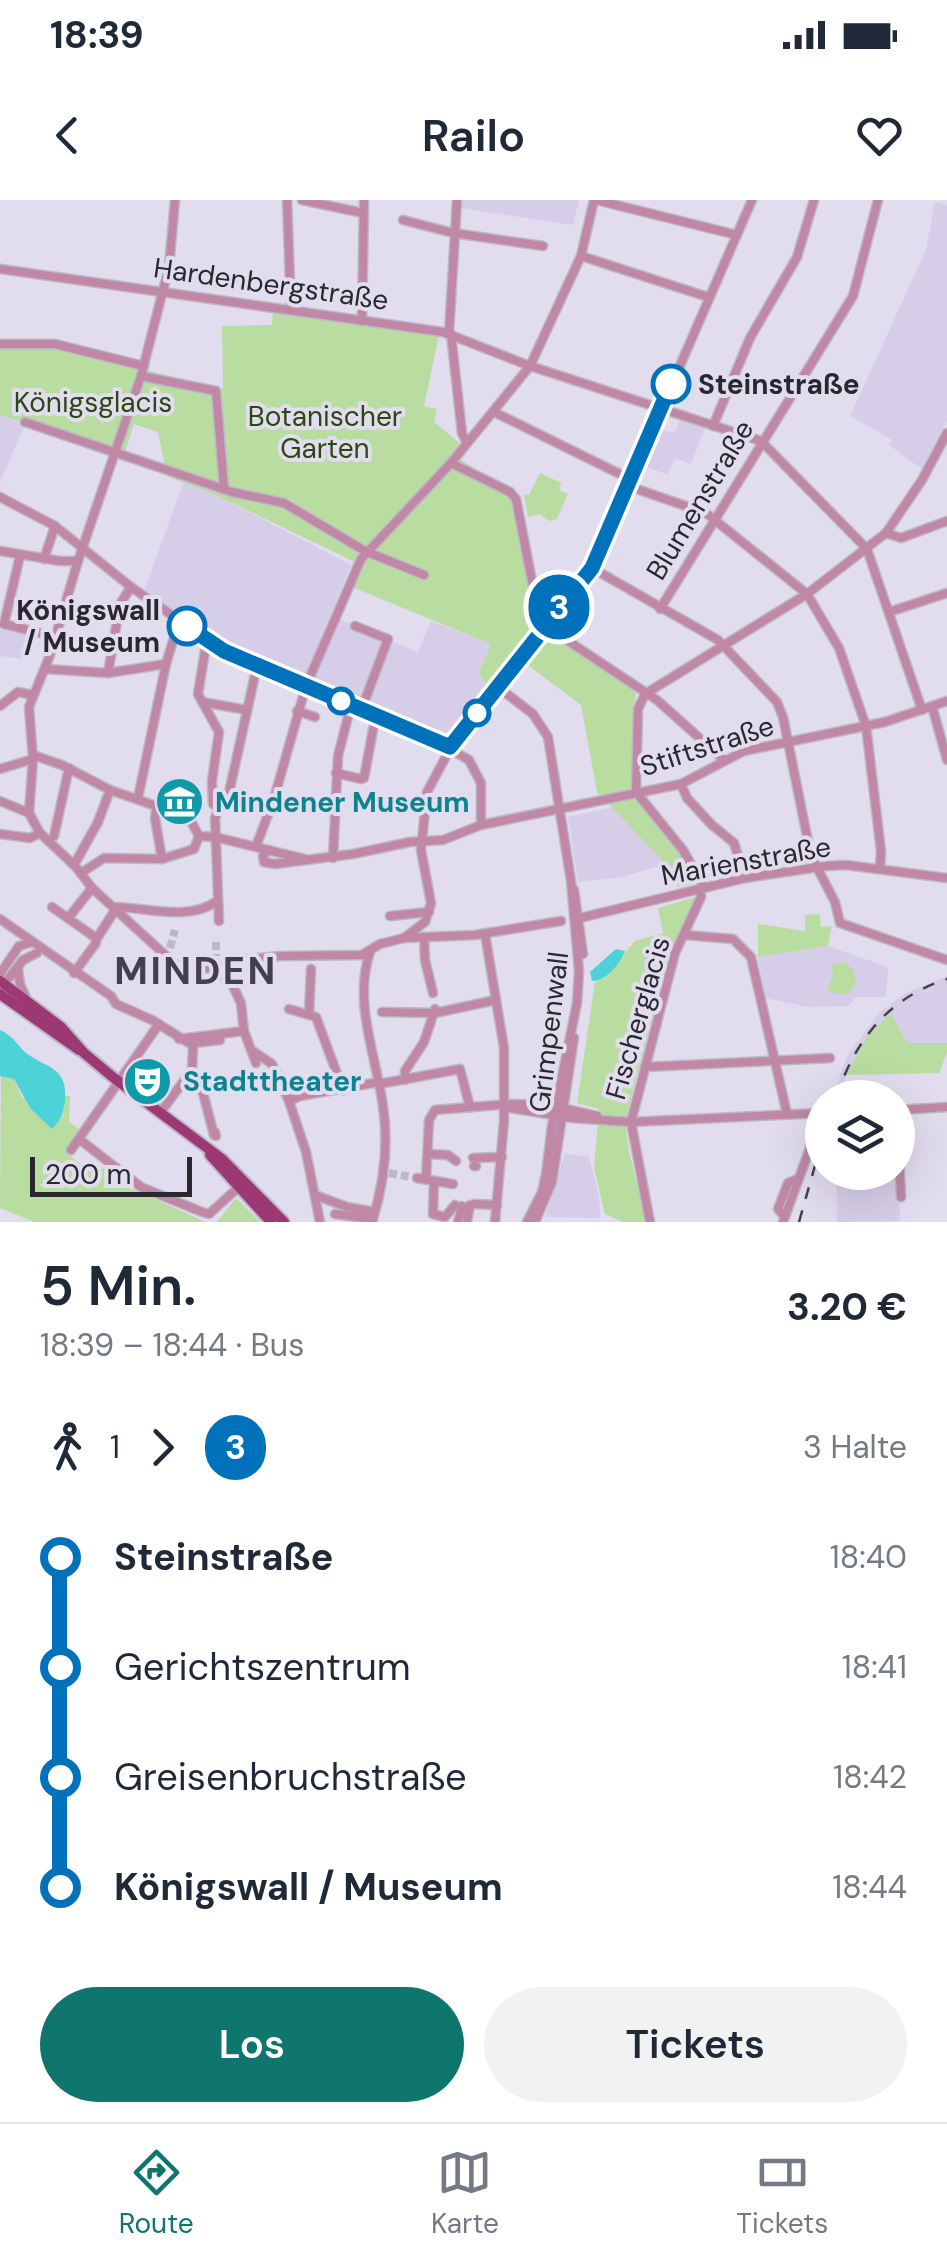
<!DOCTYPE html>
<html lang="de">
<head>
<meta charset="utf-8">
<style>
	:root { --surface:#fff; --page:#f2f2f3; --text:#1f2937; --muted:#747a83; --line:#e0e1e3; --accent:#0f766e }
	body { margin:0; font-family:"DM Sans",sans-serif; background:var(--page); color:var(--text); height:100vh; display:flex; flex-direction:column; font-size:38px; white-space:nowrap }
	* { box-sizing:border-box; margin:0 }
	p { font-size:32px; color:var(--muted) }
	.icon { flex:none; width:55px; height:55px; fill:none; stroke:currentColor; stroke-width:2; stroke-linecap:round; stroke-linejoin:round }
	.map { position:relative; height:1022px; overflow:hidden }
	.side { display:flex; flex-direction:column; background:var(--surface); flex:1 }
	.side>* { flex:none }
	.badge { padding:0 20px; border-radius:32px; font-size:35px; line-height:65px }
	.buttons { position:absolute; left:805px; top:880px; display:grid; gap:20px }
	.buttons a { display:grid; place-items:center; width:110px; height:110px; border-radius:50%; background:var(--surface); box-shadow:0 10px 40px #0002; font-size:50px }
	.scale { position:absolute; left:30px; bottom:25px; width:162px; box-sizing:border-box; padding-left:10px; border:5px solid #2a282f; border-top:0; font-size:28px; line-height:35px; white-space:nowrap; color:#2a282f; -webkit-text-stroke:8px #e2dcef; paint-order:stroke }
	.map>.badge { position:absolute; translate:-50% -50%; box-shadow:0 0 0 5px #fff }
	.legs { display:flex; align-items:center; gap:15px; height:110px; padding:0 40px; font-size:32px }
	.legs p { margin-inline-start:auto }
	.summary { display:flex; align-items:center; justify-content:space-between; height:170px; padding:0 40px }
	h1 { font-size:55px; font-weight:600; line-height:75px }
	.button { display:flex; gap:20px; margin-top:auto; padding:20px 40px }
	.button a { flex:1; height:115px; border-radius:60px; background:var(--accent); color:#fff; font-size:40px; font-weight:600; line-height:115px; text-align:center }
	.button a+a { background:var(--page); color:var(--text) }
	ul { padding:0 40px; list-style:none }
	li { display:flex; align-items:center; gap:35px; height:110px; font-size:38px }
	li i { display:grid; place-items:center; width:15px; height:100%; margin:0 12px; background:currentColor }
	li i::after { content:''; width:25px; height:25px; margin:-12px; border:8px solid; border-radius:50%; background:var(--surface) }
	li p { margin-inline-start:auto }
	li:first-child i { background:linear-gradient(#0000 50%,currentColor 0) }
	li:last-child i { background:linear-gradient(currentColor 50%,#0000 0) }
	.status { display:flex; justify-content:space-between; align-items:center; height:70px; padding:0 50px; background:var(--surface); direction:ltr }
	.status svg { height:28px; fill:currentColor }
	header { display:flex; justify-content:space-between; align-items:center; height:130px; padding:0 40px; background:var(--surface); font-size:45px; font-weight:600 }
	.tabs { display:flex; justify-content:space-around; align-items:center; height:140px; border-top:2px solid var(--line); background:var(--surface); font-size:28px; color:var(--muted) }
	.tabs a { display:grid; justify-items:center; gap:5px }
	.tabs .selected { color:var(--accent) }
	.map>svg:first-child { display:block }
	.built { fill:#d6cee8 }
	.green { fill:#b9dca0 }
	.water { fill:#4bd3d8 }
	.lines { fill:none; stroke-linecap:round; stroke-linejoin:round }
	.minor-tunnel { stroke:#bdb8c9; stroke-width:8; stroke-dasharray:8 4; stroke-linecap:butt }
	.minor-casing { stroke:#bdb8c9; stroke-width:11 }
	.major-casing { stroke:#bdb8c9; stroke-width:14 }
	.minor { stroke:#c088a5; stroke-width:8 }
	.major { stroke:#9c3873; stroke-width:10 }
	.rail { stroke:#44414a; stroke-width:2.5; stroke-dasharray:12 12; stroke-linecap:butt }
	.line-1-casing { stroke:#fff; stroke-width:22 }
	.line-1 { stroke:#0072bc; stroke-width:15 }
	.stop-1-dot { fill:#fff; stroke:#0072bc; stroke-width:5 }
	.labels { text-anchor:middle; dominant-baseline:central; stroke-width:8; stroke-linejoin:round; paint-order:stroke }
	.street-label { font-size:28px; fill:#2a282f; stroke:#e2dcef }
	.stop-label { font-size:28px; font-weight:bold; fill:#2a282f; stroke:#e2dcef; text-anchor:start }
	.park-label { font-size:28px; fill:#2c4811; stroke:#e2dcef }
	.culture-label { font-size:28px; font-weight:bold; fill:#0d838f; stroke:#e2dcef; text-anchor:start }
	.district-label { font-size:38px; font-weight:bold; letter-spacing:2.5px; fill:#443f4e; stroke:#e2dcef }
</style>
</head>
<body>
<div class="status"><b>18:39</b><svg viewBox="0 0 49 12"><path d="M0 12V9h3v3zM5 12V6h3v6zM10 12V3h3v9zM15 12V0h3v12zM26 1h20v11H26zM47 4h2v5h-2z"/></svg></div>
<header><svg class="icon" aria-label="back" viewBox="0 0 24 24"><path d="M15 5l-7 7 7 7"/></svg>Railo<svg class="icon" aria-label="heart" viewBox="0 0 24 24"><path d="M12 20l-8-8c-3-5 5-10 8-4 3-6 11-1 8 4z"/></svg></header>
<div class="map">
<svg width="947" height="1022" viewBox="0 0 947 1022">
	<rect width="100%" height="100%" fill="#e2dcef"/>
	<g class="built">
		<path d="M462,0H579L573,25L461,8Z"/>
		<path d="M935,2L947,5V221L922,269L889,245L891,239L850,216L926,50Z"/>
		<path d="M0,216L25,224L0,282Z"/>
		<path d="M680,220L705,228L691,264L675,258L668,275L640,264L655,227L675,233Z"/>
		<path d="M183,283L224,299L351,365L305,477L212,438L145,389Z"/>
		<path d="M338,419L418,452L431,421L492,444L479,473L489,490L450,542L311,484Z"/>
		<path d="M0,422L30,429L22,459L0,456Z"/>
		<path d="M613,607L667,664L622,677L578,682L568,617Z"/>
		<path d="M828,746L888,767L886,797H856L848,806L808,807L765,798L758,757Z"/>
		<path d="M947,776V843H907L890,814L868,835L846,875L839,897L832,898L848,854L878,814L904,794Z"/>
		<path d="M565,953L589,957L599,996L600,1018L545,1017Z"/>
		<path d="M898,965L900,1021L837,1022L836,973L898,972Z"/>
	</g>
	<g class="green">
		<path d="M273,112L439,135L424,206L437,209L434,222L462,245L454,255L518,298L537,419L636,486L632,584L681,649L699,683L678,687L673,671L597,592L581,505L517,457L489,490L479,473L491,444L352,387L361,365L224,299L167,276L158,232L134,224L123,258L0,215V142L56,148L223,189L222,126L272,125Z"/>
		<path d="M540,273L561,283L559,290L568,294L557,319L550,321L539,314L528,317L524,294L529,295Z"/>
		<path d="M699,696L681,735L670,749L629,905L626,928L629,951L646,1022H623L605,1014L594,968L599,909L577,903L595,782L605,777L635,741L663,733L658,708Z"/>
		<path d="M820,714L821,727L832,726L828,746L758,757V724L805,731V715Z"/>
		<path d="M844,762L854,770L856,785L848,793L835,794L827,788L833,777L832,764Z"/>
		<path d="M891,813L907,843H947V853L939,873L846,875L868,835Z"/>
		<path d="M1,875L14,879L22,897L63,917L65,896H70L69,922L83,932L68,954L92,973L104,968L130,988L206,1022H35L0,1008Z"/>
		<path d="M235,999H237L260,1022H217Z"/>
	</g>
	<g class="water">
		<path d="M616,749L625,751C619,765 606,781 592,781L590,772Z"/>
		<path d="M0,830C17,838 18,848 29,855C47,868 68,867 65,901C63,915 61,919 52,929L31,909L14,879L0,876Z"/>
	</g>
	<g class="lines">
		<g class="minor-tunnel">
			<path d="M216,742V756"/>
			<path d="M170,748L175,730"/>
			<path d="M389,973L417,978"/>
		</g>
		<defs>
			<g id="minor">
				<path d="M287,0L291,110"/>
				<path d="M302,0L363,13"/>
				<path d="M596,0L737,35"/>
				<path d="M403,20L453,33L543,46"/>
				<path d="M581,56L708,97"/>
				<path d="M0,69L443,132L530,166L761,241L867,349L922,510"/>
				<path d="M362,121L364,0"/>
				<path d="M449,133L457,0"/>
				<path d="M451,134L462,233L467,243"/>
				<path d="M0,144H55L144,166"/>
				<path d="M141,176L216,191L224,288"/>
				<path d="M494,212L630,279"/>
				<path d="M25,222L232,292L284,303L365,351L424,375"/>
				<path d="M713,226L750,138L797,57L814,0"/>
				<path d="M451,263L510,292L516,299L539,417L546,422"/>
				<path d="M628,286L706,313L807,394L839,448L866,526L881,651L880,669"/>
				<path d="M0,297L55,326L131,387L224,451L420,532L469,560L481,583V625"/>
				<path d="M886,333L901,338L947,321"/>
				<path d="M0,351L60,361H78"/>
				<path d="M20,356L4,424L56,437"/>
				<path d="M44,359L55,326"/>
				<path d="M592,368L718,440L777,502L783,517L811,656L835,702L840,723L947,760"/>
				<path d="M660,409L853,96L878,0"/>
				<path d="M889,412L947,393"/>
				<path d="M544,425L657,500L724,560"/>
				<path d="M355,426L388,439L362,508"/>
				<path d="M207,439L198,494L219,532L212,581L213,604L219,609"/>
				<path d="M45,469L108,473L166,464"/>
				<path d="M108,473L120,404L131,387"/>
				<path d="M498,487L533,514L548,537L571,681L579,771L577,803L552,926L546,974L542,992L527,1022"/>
				<path d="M645,494L807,394L886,333L922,280L947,233"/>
				<path d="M645,494L638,509L636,592L683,650L704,688"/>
				<path d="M202,502L247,510"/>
				<path d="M0,506L18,492L33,495"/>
				<path d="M932,506L947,560"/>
				<path d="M297,511L315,517"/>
				<path d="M33,555L62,565L110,590L179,614L192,623L199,636"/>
				<path d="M0,569L33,559"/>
				<path d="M336,573L361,579"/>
				<path d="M364,578L376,514"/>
				<path d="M681,584L687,598L712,625L734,643L745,678"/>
				<path d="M138,598L166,464L179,421"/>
				<path d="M0,601L29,613"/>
				<path d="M157,604L155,618L162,659"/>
				<path d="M29,613L33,559L29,507L50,455L78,361L141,176L169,67L175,0"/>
				<path d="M29,613L40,633L76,667L92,688L176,765L216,769L232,784L241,803L244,831L256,863"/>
				<path d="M0,634L30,638L40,633"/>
				<path d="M54,636L69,568"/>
				<path d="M199,636L215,637L305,659"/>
				<path d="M256,646L273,602L306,486L361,359L451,263L530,166L581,56L594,0"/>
				<path d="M269,650L263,656L264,662L275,664L353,654L410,642L443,640L481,625L681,584L744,551L885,522L947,501"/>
				<path d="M333,658L338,556L351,505"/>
				<path d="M74,665L98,622L110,590"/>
				<path d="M81,673L104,658L162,659L194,649L199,636"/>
				<path d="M574,690L583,754"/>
				<path d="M52,707L96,738V743L74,773"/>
				<path d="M114,707C146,707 189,722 217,701"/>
				<path d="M390,716L429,712"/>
				<path d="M69,717L92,688"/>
				<path d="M580,718L745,678L826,666L846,665L947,678"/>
				<path d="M0,719L111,796L116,804L152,820L189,843"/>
				<path d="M219,721L215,618L219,609L226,606L257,466"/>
				<path d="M485,734L504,848V921L495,1022"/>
				<path d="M685,735L733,739L751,757L787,914"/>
				<path d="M424,737L425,760L433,793"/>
				<path d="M404,738L425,722L431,703L421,650L427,592L451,547L544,425L592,368L752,0"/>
				<path d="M96,740L115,710"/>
				<path d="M370,752C353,802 376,856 383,906C389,946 384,984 372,1022"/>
				<path d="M18,769L20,784L26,798"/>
				<path d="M216,769L238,760L282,756L362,755L380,744L404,738L475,735L561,721"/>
				<path d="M0,774L19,746L33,742"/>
				<path d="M0,789L23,760L37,753"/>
				<path d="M289,809L316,817L343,890"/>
				<path d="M382,812L435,813L496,800"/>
				<path d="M309,814L311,769"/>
				<path d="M179,839L244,831"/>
				<path d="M195,843L220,840"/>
				<path d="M253,851L272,864L289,901L306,952L320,1022"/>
				<path d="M645,867L830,858"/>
				<path d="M189,874L203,893L214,935L216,936L215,932"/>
				<path d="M405,880V871L424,842L435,809"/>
				<path d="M379,884L460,869L470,907"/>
				<path d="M289,901L300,896L379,882"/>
				<path d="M504,907L572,918L631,922L822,913"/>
				<path d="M898,910L947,907"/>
				<path d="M160,913L192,870L193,848"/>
				<path d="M898,933L901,997"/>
				<path d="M79,939L141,987L202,1012L209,1014L241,985"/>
				<path d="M71,950L159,824"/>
				<path d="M428,954L448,955L456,961"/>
				<path d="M473,958L502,957"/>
				<path d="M474,966H476"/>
				<path d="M417,978L453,984"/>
				<path d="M426,979L429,920L435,910L511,904L549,905L597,916"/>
				<path d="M434,982L433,1014L445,1017L455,1005"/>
				<path d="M315,995L347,1007L375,1012"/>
				<path d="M475,1004L497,1005"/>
				<path d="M335,1014L373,1019"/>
				<path d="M784,1016L778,1009L788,983L798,979"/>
				<path d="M458,1022L462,1006"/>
				<path d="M467,1022L470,1005"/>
				<path d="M535,1022L552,982L574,838"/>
				<path d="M650,1022L631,922L675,753L701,697L700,689"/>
				<path d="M783,1022L818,926L819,913"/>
			</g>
			<g id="major">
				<path d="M0,781L61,827L84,853L114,878L222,959L284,1022"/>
				<path d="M0,794L79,850"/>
				<path d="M210,955L271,1022"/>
			</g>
		</defs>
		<use href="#minor" class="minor-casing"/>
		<use href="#major" class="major-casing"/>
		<use href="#minor" class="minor"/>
		<use href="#major" class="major"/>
		<g class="rail">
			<path d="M836,898C855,840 888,798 947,779"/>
			<path d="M799,1022L822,941"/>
		</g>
	</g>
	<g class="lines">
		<defs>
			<path id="line-1" d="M187,426L224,451L450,547L592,368L671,184"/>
		</defs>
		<use href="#line-1" class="line-1-casing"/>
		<use href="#line-1" class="line-1"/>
	</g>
	<defs>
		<symbol id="museum-disc" viewBox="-11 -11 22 22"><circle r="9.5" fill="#0f9aa8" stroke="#e2dcef"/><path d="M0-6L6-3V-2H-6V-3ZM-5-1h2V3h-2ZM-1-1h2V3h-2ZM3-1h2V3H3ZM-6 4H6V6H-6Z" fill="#fff"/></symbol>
		<symbol id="theatre-disc" viewBox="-11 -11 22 22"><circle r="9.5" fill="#0f9aa8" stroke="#e2dcef"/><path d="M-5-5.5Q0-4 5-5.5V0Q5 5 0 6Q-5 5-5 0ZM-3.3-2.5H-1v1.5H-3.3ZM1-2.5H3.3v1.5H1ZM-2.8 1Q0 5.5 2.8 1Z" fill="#fff"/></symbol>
	</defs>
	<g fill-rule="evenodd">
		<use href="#museum-disc" x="152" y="574" width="55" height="55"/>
		<use href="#theatre-disc" x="120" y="854" width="55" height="55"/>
	</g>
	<g class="stop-1-dot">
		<circle cx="671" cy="184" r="18"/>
		<circle cx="187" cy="426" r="18"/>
		<circle cx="341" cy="501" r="12"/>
		<circle cx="477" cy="513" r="12"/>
	</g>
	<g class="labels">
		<g class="street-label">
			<text transform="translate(271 84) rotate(8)">Hardenbergstraße</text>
			<text transform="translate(700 300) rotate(-59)">Blumenstraße</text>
			<text transform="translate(707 546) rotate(-18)">Stiftstraße</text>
			<text transform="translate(746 661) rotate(-10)">Marienstraße</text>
			<text transform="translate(638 818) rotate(-74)">Fischerglacis</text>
			<text transform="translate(549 832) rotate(-83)">Grimpenwall</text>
		</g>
		<g class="stop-label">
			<text x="698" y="184">Steinstraße</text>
			<text x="160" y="410" text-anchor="end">Königswall<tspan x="160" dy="32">/ Museum</tspan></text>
		</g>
		<g class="park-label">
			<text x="93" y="202">Königsglacis</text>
			<text x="325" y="216">Botanischer<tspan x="325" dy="32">Garten</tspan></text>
		</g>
		<g class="culture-label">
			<text x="215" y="602">Mindener Museum</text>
			<text x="183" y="881">Stadttheater</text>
		</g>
		<g class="district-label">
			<text x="196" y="771">MINDEN</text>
		</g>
	</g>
</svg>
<div class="buttons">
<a><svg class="icon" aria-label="layers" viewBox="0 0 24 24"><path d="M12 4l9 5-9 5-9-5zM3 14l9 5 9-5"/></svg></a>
</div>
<div class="scale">200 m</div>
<b class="badge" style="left:559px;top:407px;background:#0072bc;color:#fff">3</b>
</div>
<section class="side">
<div class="summary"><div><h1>5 Min.</h1><p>18:39 – 18:44 · Bus</p></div><b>3.20 €</b></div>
<div class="legs"><svg class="icon" aria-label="walk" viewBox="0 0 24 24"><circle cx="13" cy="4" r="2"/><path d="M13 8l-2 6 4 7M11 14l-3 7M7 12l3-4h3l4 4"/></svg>1<svg class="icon" aria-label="forward" viewBox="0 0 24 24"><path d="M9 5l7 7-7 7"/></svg><b class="badge" style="background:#0072bc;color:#fff">3</b><p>3 Halte</p></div>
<ul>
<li><i style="color:#0072bc"></i><b>Steinstraße</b><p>18:40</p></li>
<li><i style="color:#0072bc"></i><span>Gerichtszentrum</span><p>18:41</p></li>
<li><i style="color:#0072bc"></i><span>Greisenbruchstraße</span><p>18:42</p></li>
<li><i style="color:#0072bc"></i><b>Königswall / Museum</b><p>18:44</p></li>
</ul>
<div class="button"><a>Los</a><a>Tickets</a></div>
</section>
<nav class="tabs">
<a class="selected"><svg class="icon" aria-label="directions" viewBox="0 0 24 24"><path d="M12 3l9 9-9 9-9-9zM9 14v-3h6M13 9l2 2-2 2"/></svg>Route</a>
<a><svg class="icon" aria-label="map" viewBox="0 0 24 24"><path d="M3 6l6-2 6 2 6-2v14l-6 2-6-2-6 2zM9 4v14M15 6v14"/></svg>Karte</a>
<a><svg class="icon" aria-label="tickets" viewBox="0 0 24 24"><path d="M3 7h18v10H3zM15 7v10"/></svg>Tickets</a>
</nav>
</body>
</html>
